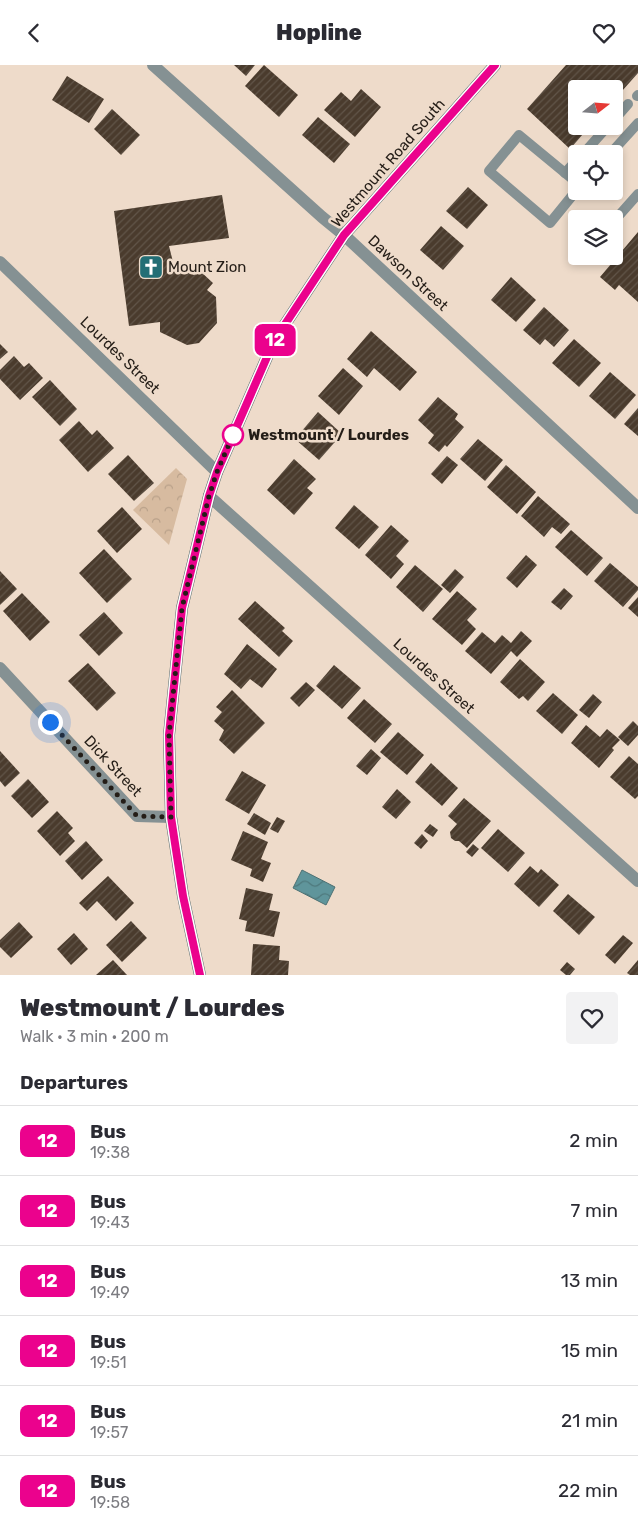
<!DOCTYPE html>
<html lang="en">
<head>
<meta charset="utf-8">
<style>
	:root { --surface:#fff; --page:#f2f2f3; --text:#2b2b33; --muted:#7c7c81; --line:#e1e1e2 }
	body { margin:0; font-family:Rubik,sans-serif; background:var(--page); color:var(--text); height:100vh; display:flex; flex-direction:column; font-size:19px; white-space:nowrap }
	* { box-sizing:border-box; margin:0 }
	p { font-size:16px; color:var(--muted) }
	.icon { flex:none; width:28px; height:28px; fill:none; stroke:currentColor; stroke-width:2; stroke-linecap:round; stroke-linejoin:round }
	.map { position:relative; height:910px; overflow:hidden }
	.details { display:flex; flex-direction:column; background:var(--surface); flex:1 }
	.details>* { flex:none }
	.badge { padding:0 10px; border-radius:8px; font-size:18px; line-height:32px }
	.needle { width:32px; rotate:73deg }
	.fabs { position:absolute; left:568px; top:15px; display:grid; gap:10px }
	.fabs a { display:grid; place-items:center; width:55px; height:55px; border-radius:5px; background:var(--surface); box-shadow:0 2px 8px #0003; font-size:25px }
	.you { position:absolute; width:25px; height:25px; margin:-12px; border:4px solid #fff; border-radius:50%; background:#1a73e8; box-shadow:0 0 0 8px #1a73e833 }
	.map>.badge { position:absolute; translate:-50% -50%; box-shadow:0 0 0 2px #fff }
	h2 { padding:0 20px; font-size:19px; line-height:45px }
	.round { display:grid; place-items:center; flex:none; width:52px; height:52px; border-radius:5px; background:var(--page) }
	.headline { display:flex; align-items:center; justify-content:space-between; height:85px; padding:0 20px }
	h1 { font-size:24px; font-weight:800; line-height:38px }
	ul { padding:0; list-style:none }
	li { display:flex; align-items:center; gap:15px; height:70px; padding:0 20px; border-top:1px solid var(--line) }
	li div { flex:1 }
	li b { display:block; font-size:19px }
	li em { font-style:normal }
	li .badge { min-width:55px; font-weight:700; text-align:center }
	header { display:flex; justify-content:space-between; align-items:center; height:65px; padding:0 20px; background:var(--surface); font-size:22px; font-weight:800 }
	.map>svg:first-child { display:block }
	.forest { fill:url(#forest-crowns) }
	.water { fill:url(#water-waves); stroke:#4d7173 }
	.building { fill:url(#building-hatch) }
	.lines { fill:none; stroke-linecap:round; stroke-linejoin:round }
	.lane { stroke:#859193; stroke-width:10 }
	.street { stroke:#859193; stroke-width:12 }
	.secondary { stroke:#5b6c6e; stroke-width:12 }
	.line-casing { stroke:#fff; stroke-width:11 }
	.line { stroke:#eb028d; stroke-width:8 }
	.walk { stroke:#241d17; stroke-width:5; stroke-dasharray:0 9 }
	.stop-dot { fill:#fff; stroke:#eb028d; stroke-width:2.5 }
	.labels { text-anchor:middle; dominant-baseline:central; stroke-width:5; stroke-linejoin:round; paint-order:stroke }
	.street-label { font-size:15px; fill:#241d17; stroke:#eedbca }
	.poi-label { font-size:15px; fill:#241d17; stroke:#eedbca; text-anchor:start }
	.stop-label { font-size:15px; font-weight:bold; fill:#241d17; stroke:#eedbca; text-anchor:start }
</style>
</head>
<body>
<header><svg class="icon" aria-label="back" viewBox="0 0 24 24"><path d="M15 5l-7 7 7 7"/></svg>Hopline<svg class="icon" aria-label="heart" viewBox="0 0 24 24"><path d="M12 20l-8-8c-3-5 5-10 8-4 3-6 11-1 8 4z"/></svg></header>
<div class="map">
<svg width="638" height="910" viewBox="0 0 638 910">
	<defs>
		<pattern id="forest-crowns" width="20" height="18" patternUnits="userSpaceOnUse" patternTransform="scale(1.25)"><rect width="20" height="18" fill="#d7bba0"/><path d="M2 6a3 3 0 1 1 6 0M12 15a3 3 0 1 1 6 0" fill="none" stroke="#b8a089"/></pattern>
		<pattern id="water-waves" width="16" height="10" patternUnits="userSpaceOnUse" patternTransform="scale(1.25)"><rect width="16" height="10" fill="#5f959b"/><path d="M0 5q4-4 8 0t8 0" fill="none" stroke="#4e797d"/></pattern>
		<pattern id="building-hatch" width="6" height="6" patternUnits="userSpaceOnUse" patternTransform="scale(1.25)"><rect width="6" height="6" fill="#4a3b2d"/><path d="M-1 1l2-2M0 6l6-6M5 7l2-2" fill="none" stroke="#615549"/></pattern>
	</defs>
	<rect width="100%" height="100%" fill="#eedbca"/>
	<path class="forest" d="M176,403L187,414L169,480L133,445Z"/>
	<path class="water" d="M302,805L335,822L326,840L293,823Z"/>
	<g class="building">
		<path d="M234,0H255L246,11Z"/>
		<path d="M264,0L298,30L279,52L245,21Z"/>
		<path d="M566,0H638V8L614,35V24H576V61H590L570,84L527,44Z"/>
		<path d="M67,11L104,34L89,58L52,35Z"/>
		<path d="M361,24L381,42L355,72L324,45L341,27L351,36Z"/>
		<path d="M112,44L140,70L121,90L94,64Z"/>
		<path d="M318,52L350,79L334,98L302,70Z"/>
		<path d="M468,122L488,140L467,164L446,146Z"/>
		<path d="M222,130L229,173L169,181L173,197L194,210L200,206L213,218L207,225L216,232L217,258L199,278L187,280L160,267V257L129,261L114,146Z"/>
		<path d="M441,161L464,181L443,205L420,185Z"/>
		<path d="M638,167V237L619,220L615,225L600,212Z"/>
		<path d="M511,212L536,235L516,257L491,235Z"/>
		<path d="M544,242L569,265L554,282L545,274L540,280L523,265Z"/>
		<path d="M371,266L417,307L400,326L374,303L367,312L347,294Z"/>
		<path d="M574,274L601,298L579,322L552,298Z"/>
		<path d="M0,279L8,287L0,294Z"/>
		<path d="M14,291L24,302L29,298L43,313L20,335L0,314V305Z"/>
		<path d="M343,303L363,321L339,350L318,331Z"/>
		<path d="M610,307L636,330L615,354L589,331Z"/>
		<path d="M50,315L77,344L60,361L32,332Z"/>
		<path d="M438,332L458,349L455,354L464,362L447,382L445,380L439,387L428,378L434,370L418,355Z"/>
		<path d="M638,343V371L624,359Z"/>
		<path d="M318,347L342,369L319,395L295,374Z"/>
		<path d="M79,356L92,370L97,365L114,383L88,407L59,375Z"/>
		<path d="M478,374L503,395L485,416L460,394Z"/>
		<path d="M128,390L154,418L134,436L108,409Z"/>
		<path d="M447,391L458,400L442,419L431,409Z"/>
		<path d="M294,394L316,414L307,423L313,428L294,450L267,425Z"/>
		<path d="M506,400L536,427L517,449L487,422Z"/>
		<path d="M538,431L570,459L561,469L552,462L544,472L521,451Z"/>
		<path d="M354,440L379,462L359,484L335,463Z"/>
		<path d="M122,442L142,464L117,488L97,466Z"/>
		<path d="M391,460L409,476L396,491L404,499L391,514L365,490Z"/>
		<path d="M571,465L603,493L587,511L555,482Z"/>
		<path d="M104,484L132,514L107,538L79,508Z"/>
		<path d="M526,490L537,500L517,523L506,513Z"/>
		<path d="M610,498L638,522V525L623,542L594,516Z"/>
		<path d="M415,500L443,524L423,547L396,522Z"/>
		<path d="M455,504L464,512L450,528L441,520Z"/>
		<path d="M0,506L17,524L0,540Z"/>
		<path d="M564,523L573,531L561,545L551,537Z"/>
		<path d="M457,526L477,544L467,555L476,564L462,580L432,554Z"/>
		<path d="M22,528L50,557L30,576L3,546Z"/>
		<path d="M638,532V552L628,543Z"/>
		<path d="M255,536L285,563L282,566L293,576L279,592L238,554Z"/>
		<path d="M104,547L123,568L99,591L79,570Z"/>
		<path d="M521,566L532,576L517,592L511,586L491,609L465,586L482,567L495,578L502,570L511,578Z"/>
		<path d="M247,579L277,604L262,623L250,614L241,624L224,609Z"/>
		<path d="M520,594L545,617L528,636L523,631L519,634L500,617Z"/>
		<path d="M88,598L116,628L97,646L68,616Z"/>
		<path d="M334,600L361,623L342,644L316,621Z"/>
		<path d="M306,617L315,625L299,642L290,633Z"/>
		<path d="M232,625L265,658L234,689L219,675L224,665L214,656L222,647L216,642Z"/>
		<path d="M553,628L578,650L562,669L536,646Z"/>
		<path d="M593,629L602,637L589,653L579,645Z"/>
		<path d="M364,634L392,659L375,678L347,653Z"/>
		<path d="M633,656L638,661V670L628,681L618,672Z"/>
		<path d="M586,660L600,672L607,664L620,675L612,683L614,685L599,703L571,678Z"/>
		<path d="M398,667L424,690L407,710L380,687Z"/>
		<path d="M371,684L381,693L367,710L356,701Z"/>
		<path d="M0,686L20,708L5,722L0,716Z"/>
		<path d="M629,691L638,699V731L635,734L610,712Z"/>
		<path d="M431,698L458,723L442,741L415,717Z"/>
		<path d="M242,706L266,720L249,749L225,735Z"/>
		<path d="M28,714L49,737L32,753L11,731Z"/>
		<path d="M397,724L411,737L396,754L382,742Z"/>
		<path d="M464,733L491,756L467,783L459,776H455L451,773L450,767L457,759L448,751Z"/>
		<path d="M57,746L73,763L68,768L75,776L60,791L37,766Z"/>
		<path d="M254,748L271,758L265,770L247,759Z"/>
		<path d="M277,752L285,756L278,768L270,764Z"/>
		<path d="M430,759L438,765L433,772L424,766Z"/>
		<path d="M498,764L525,788L508,807L481,783Z"/>
		<path d="M243,766L268,777L261,794L271,798L263,817L250,811L252,804L231,795Z"/>
		<path d="M422,769L428,776L421,784L414,778Z"/>
		<path d="M86,776L103,795L82,815L65,796Z"/>
		<path d="M473,779L479,784L472,792L466,787Z"/>
		<path d="M530,801L538,808L541,804L559,820L539,842L514,819Z"/>
		<path d="M108,811L134,838L116,856L97,836L87,846L79,838Z"/>
		<path d="M246,823L273,829L269,845L280,847L274,872L245,866L247,856L239,854Z"/>
		<path d="M568,829L595,852L579,870L553,846Z"/>
		<path d="M131,856L147,873L122,897L106,880Z"/>
		<path d="M19,857L33,872L11,893L0,882V875Z"/>
		<path d="M74,868L88,884L71,900L57,884Z"/>
		<path d="M623,870L633,878L615,899L605,890Z"/>
		<path d="M253,879L280,881L279,895L289,896L288,910H251Z"/>
		<path d="M113,895L127,910H96Z"/>
		<path d="M638,895V910H630L627,908Z"/>
		<path d="M567,897L575,904L570,910H566L560,905Z"/>
	</g>
	<g class="lines">
		<g class="lane">
			<path d="M637,31L638,30"/>
			<path d="M614,55L628,39"/>
			<path d="M583,89L608,61"/>
			<path d="M610,89L638,58"/>
			<path d="M565,108L576,96"/>
			<path d="M576,117L519,70L489,106L550,158L576,126"/>
			<path d="M614,156L638,129"/>
		</g>
		<g class="street">
			<path d="M153,0L322,152L344,170L638,443"/>
			<path d="M0,197L217,407"/>
			<path d="M209,431L638,816"/>
			<path d="M0,603L137,751L171,752"/>
		</g>
		<path class="secondary" d="M200,910L183,831L171,752L169,670L182,543L209,431L217,407L274,276L344,170L495,0"/>
	</g>
	<g class="lines">
		<defs>
			<path id="line" d="M200,910L183,831L171,752L169,670L182,543L209,431L217,407L274,276L344,170L495,0"/>
		</defs>
		<use href="#line" class="line-casing"/>
		<use href="#line" class="line"/>
		<path class="walk" d="M50,657L137,751L171,752L169,670L182,543L209,431L217,407L233,370"/>
	</g>
	<defs>
		<symbol id="church-square" viewBox="-11 -11 22 22"><rect x="-9" y="-9" width="18" height="18" rx="4" fill="#236e75" stroke="#eedbca"/><path d="M-1.2-6h2.4v3.5h3.3v2.4h-3.3V6h-2.4V-.1h-3.3v-2.4h3.3Z" fill="#fff"/></symbol>
	</defs>
	<g fill-rule="evenodd">
		<use href="#church-square" x="137" y="188" width="28" height="28"/>
	</g>
	<circle class="stop-dot" cx="233" cy="370" r="10"/>
	<g class="labels">
		<g class="street-label">
			<text transform="translate(388 98) rotate(-49)">Westmount Road South</text>
			<text transform="translate(408 208) rotate(43)">Dawson Street</text>
			<text transform="translate(120 290) rotate(44)">Lourdes Street</text>
			<text transform="translate(434 611) rotate(42)">Lourdes Street</text>
			<text transform="translate(113 701) rotate(47)">Dick Street</text>
		</g>
		<g class="poi-label">
			<text x="168" y="202">Mount Zion</text>
		</g>
		<g class="stop-label">
			<text x="248" y="370">Westmount / Lourdes</text>
		</g>
	</g>
</svg>
<div class="fabs">
<a><svg class="needle" viewBox="-14 -14 28 28"><path d="M0-13l5 13h-10z" fill="#e53935"/><path d="M0 13l5-13h-10z" fill="#7c7c81"/></svg></a>
<a><svg class="icon" aria-label="locate" viewBox="0 0 24 24"><circle cx="12" cy="12" r="6"/><path d="M12 2v4M12 18v4M2 12h4M18 12h4"/></svg></a>
<a><svg class="icon" aria-label="layers" viewBox="0 0 24 24"><path d="M12 4l9 5-9 5-9-5zM3 14l9 5 9-5"/></svg></a>
</div>
<div class="you" style="left:50px;top:657px"></div>
<b class="badge" style="left:275px;top:275px;background:#eb028d;color:#fff">12</b>
</div>
<section class="details">
<div class="headline"><div><h1>Westmount / Lourdes</h1><p>Walk · 3 min · 200 m</p></div><a class="round"><svg class="icon" aria-label="heart" viewBox="0 0 24 24"><path d="M12 20l-8-8c-3-5 5-10 8-4 3-6 11-1 8 4z"/></svg></a></div>
<h2>Departures</h2>
<ul>
<li><span class="badge" style="background:#eb028d;color:#fff">12</span><div><b>Bus</b><p>19:38</p></div><em>2 min</em></li>
<li><span class="badge" style="background:#eb028d;color:#fff">12</span><div><b>Bus</b><p>19:43</p></div><em>7 min</em></li>
<li><span class="badge" style="background:#eb028d;color:#fff">12</span><div><b>Bus</b><p>19:49</p></div><em>13 min</em></li>
<li><span class="badge" style="background:#eb028d;color:#fff">12</span><div><b>Bus</b><p>19:51</p></div><em>15 min</em></li>
<li><span class="badge" style="background:#eb028d;color:#fff">12</span><div><b>Bus</b><p>19:57</p></div><em>21 min</em></li>
<li><span class="badge" style="background:#eb028d;color:#fff">12</span><div><b>Bus</b><p>19:58</p></div><em>22 min</em></li>
</ul>
</section>
</body>
</html>
